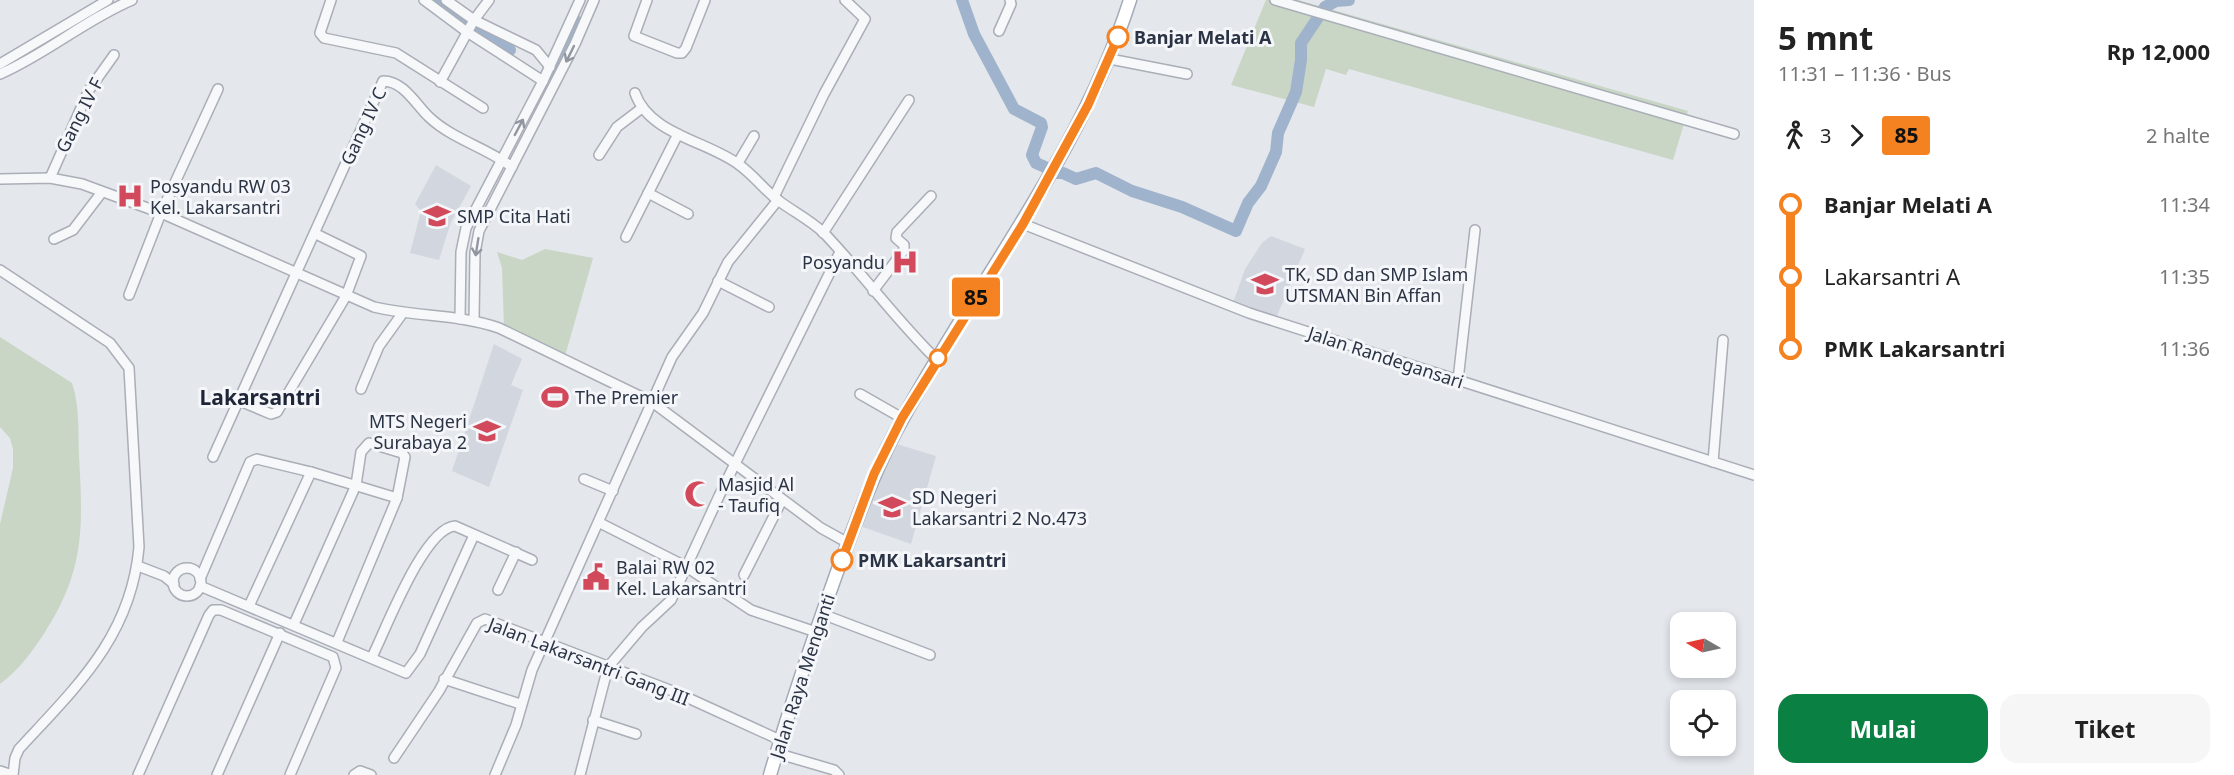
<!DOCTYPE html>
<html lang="id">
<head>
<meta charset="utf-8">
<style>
	:root { --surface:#fff; --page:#f6f6f6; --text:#222; --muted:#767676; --accent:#0b8043 }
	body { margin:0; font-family:"Noto Sans",sans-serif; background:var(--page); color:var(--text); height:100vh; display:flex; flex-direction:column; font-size:22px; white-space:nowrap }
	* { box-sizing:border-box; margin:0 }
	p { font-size:20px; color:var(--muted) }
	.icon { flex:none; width:33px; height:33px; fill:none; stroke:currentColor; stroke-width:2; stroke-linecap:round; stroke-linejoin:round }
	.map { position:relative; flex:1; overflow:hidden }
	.panel { display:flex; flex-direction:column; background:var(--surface); width:480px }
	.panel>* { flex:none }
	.badge { padding:0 12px; border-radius:4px; font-size:21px; line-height:39px }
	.needle { width:39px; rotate:279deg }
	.buttons { position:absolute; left:1670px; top:612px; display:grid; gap:12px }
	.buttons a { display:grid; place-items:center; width:66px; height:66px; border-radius:12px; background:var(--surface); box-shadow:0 3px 9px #0003; font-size:30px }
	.map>.badge { position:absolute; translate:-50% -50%; box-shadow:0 0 0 3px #fff }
	.legs { display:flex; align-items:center; gap:9px; height:66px; padding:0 24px; font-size:20px }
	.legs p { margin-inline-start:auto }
	.summary { display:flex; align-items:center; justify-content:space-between; height:102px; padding:0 24px }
	h1 { font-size:33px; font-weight:700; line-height:45px }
	.cta { display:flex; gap:12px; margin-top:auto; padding:12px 24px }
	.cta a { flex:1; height:69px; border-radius:18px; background:var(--accent); color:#fff; font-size:24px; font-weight:700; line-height:69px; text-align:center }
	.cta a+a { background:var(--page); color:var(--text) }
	ul { padding:0 24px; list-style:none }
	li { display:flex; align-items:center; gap:21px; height:72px; font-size:22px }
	li i { display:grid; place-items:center; width:9px; height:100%; margin:0 8px; background:currentColor }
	li i::after { content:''; width:15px; height:15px; margin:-8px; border:4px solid; border-radius:50%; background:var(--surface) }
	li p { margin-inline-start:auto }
	li:first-child i { background:linear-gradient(#0000 50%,currentColor 0) }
	li:last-child i { background:linear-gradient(currentColor 50%,#0000 0) }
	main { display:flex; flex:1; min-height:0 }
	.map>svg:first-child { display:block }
	.built { fill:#d2d6de }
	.green { fill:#c9d6c5 }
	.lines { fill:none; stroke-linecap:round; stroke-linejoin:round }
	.river { stroke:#9fb4cc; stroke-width:12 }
	.minor-casing { stroke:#a9aeb7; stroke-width:12 }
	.major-casing { stroke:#a3abb8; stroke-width:15 }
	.minor { stroke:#f7f8fa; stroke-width:9 }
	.major { stroke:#fff; stroke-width:12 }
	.oneway { stroke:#9196a0 }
	.line-1-casing { stroke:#fff; stroke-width:14 }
	.line-1 { stroke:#f58220; stroke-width:9 }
	.stop-1-dot { fill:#fff; stroke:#f58220; stroke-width:3 }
	.labels { text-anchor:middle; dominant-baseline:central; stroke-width:6; stroke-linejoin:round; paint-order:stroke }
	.stop-label { font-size:18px; font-weight:bold; fill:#2b3445; stroke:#f4f6f9; text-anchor:start }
	.street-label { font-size:18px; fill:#2b3445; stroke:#f4f6f9 }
	.poi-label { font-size:18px; fill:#2b3445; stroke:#f4f6f9; text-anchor:start }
	.quarter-label { font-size:21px; font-weight:bold; fill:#1d2536; stroke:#f4f6f9 }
</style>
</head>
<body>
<main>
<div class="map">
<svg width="1754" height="775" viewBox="0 0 1754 775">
	<rect width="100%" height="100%" fill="#e4e7ec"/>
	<g class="built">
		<path d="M436,165L471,186L451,222L439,260L410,253L421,211L415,204Z"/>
		<path d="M1271,236L1305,249L1274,323L1232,306L1245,269L1262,243Z"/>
		<path d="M494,344L522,359L511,385L523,390L489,487L452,471Z"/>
		<path d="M890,442L936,456L911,544L857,525Z"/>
	</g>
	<g class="green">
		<path d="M1266,0H1298L1688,111L1673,160L1349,69L1346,75L1326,69L1314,107L1231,85Z"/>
		<path d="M545,249L593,258L565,356L504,328L502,268L497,252L522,260Z"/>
		<path d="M0,337L72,383C80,406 78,433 79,456C83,527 85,570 45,632C32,652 19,670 0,684V524L13,468V449L10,438L0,427Z"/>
	</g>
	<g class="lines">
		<g class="river">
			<path d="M429,0L464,21"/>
			<path d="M962,0L974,34L1014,109L1041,123L1042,127L1032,155L1036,163L1045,167"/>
			<path d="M478,30L510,50"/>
			<path d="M553,75L575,20"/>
			<path d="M1051,173H1063L1076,179L1096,173L1132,191L1182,207L1236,231L1248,203L1261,186L1276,152L1278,133L1296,92L1301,60V43L1325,7L1336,1L1349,0"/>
		</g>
		<defs>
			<g id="minor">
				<path d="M331,0L320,33L324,38L396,53L483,108"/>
				<path d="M424,0L467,32L543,81"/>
				<path d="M446,0L474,20L536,50L550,67"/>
				<path d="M647,0L634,36L677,53H682L686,48L705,0"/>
				<path d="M1275,0L1734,134"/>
				<path d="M999,31L1011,4L1010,0"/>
				<path d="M1110,59L1187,74"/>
				<path d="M0,64L108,0"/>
				<path d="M0,74C46,54 85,20 132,0"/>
				<path d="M440,82L474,20L489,0"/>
				<path d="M635,93C649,134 707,141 738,164C754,175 764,190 779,201C794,212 810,220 824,233C863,274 896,320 937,360"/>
				<path d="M599,155L617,127L642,108"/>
				<path d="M738,163L754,136"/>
				<path d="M50,178L89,90L114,55"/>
				<path d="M0,179L50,178L82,184L161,213L374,307C416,317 459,314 499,328L652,402L821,528L848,543"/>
				<path d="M648,193L688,214"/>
				<path d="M774,197L824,94L865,19L845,0"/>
				<path d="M1023,224L1249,313L1754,475"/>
				<path d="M823,233L909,100"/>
				<path d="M626,237L678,134"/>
				<path d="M54,239L73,230L102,192"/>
				<path d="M0,270L110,343L129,368L139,547C131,637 76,687 19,749L15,758L13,775"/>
				<path d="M718,281L769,307"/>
				<path d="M873,291L904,250V245L896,238L897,232L931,196"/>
				<path d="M129,295L161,213L218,89"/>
				<path d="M460,319L461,252L466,228L543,81L580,0"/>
				<path d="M474,320L475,253L479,231L575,44L594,0"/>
				<path d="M1458,380L1475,230"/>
				<path d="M361,389L379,346L402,314"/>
				<path d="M860,394L902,418"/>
				<path d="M240,401L271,414L277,412L346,296L361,256L316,234"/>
				<path d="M213,457L383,81C404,81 416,105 429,117C452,139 487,148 512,167"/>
				<path d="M1713,462L1723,340"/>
				<path d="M584,479L613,491"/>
				<path d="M600,523L685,566L751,610L816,632"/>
				<path d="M138,566L164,576L174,584"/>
				<circle cx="187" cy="582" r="14"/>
				<path d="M744,575L782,500"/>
				<path d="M200,579L250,462L257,459L311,472L397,498L337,642"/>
				<path d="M200,586L406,673L420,654L474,535"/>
				<path d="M498,590L516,552"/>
				<path d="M249,606L311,472"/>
				<path d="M822,614L930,655"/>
				<path d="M294,624L356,485L361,452L369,443L402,453L405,457L397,498"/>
				<path d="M372,657C386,629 424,528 455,526L532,560"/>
				<path d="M444,679L520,704"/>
				<path d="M593,720L636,734"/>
				<path d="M776,753L834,770L839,775"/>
				<path d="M394,758L439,691L477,623L485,619L675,692L780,740"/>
				<path d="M0,771L12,775"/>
				<path d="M138,775L209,615L213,610H221L333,657L336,668L290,775"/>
				<path d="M217,775L280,633"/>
				<path d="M354,775L360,771L371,775"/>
				<path d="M495,775L516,725L532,670L672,357L703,313L728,262L778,200"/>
				<path d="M580,775L608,667L642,627L671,600L719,496L840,252"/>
			</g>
			<path id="major" d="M770,775C790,707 813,639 837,572C857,520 875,467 903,418C979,279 1081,153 1130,0"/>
		</defs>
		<use href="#minor" class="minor-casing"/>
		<use href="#major" class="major-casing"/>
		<use href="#minor" class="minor"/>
		<use href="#major" class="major"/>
	</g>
	<defs><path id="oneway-shaft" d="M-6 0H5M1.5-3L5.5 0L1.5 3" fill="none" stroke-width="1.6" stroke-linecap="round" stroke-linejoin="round" transform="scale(1.5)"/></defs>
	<g class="oneway">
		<use href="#oneway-shaft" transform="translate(570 54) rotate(116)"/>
		<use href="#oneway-shaft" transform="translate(519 127) rotate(-62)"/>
		<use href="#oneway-shaft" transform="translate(477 247) rotate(99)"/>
	</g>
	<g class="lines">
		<defs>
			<path id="line-1" d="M842,560L874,474L902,418L1023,224L1088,105L1118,37"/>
		</defs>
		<use href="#line-1" class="line-1-casing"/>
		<use href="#line-1" class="line-1"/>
	</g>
	<defs>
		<symbol id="hospital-bare" viewBox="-9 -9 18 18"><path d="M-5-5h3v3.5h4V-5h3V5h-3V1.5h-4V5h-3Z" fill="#d1495b" stroke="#f4f6f9" stroke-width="2.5" paint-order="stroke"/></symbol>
		<symbol id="school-bare" viewBox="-9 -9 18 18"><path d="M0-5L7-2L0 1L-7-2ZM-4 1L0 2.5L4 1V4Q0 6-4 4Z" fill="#d1495b" stroke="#f4f6f9" stroke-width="2.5" paint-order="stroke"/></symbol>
		<symbol id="stadium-bare" viewBox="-9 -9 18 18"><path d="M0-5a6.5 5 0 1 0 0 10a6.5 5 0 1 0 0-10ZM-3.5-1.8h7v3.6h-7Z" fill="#d1495b" stroke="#f4f6f9" stroke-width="2.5" paint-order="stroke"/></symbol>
		<symbol id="mosque-bare" viewBox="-9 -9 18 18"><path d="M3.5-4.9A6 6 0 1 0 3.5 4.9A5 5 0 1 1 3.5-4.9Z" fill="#d1495b" stroke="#f4f6f9" stroke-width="2.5" paint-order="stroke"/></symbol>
		<symbol id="civic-bare" viewBox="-9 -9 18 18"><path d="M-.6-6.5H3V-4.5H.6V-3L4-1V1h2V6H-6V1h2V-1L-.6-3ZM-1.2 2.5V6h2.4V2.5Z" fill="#d1495b" stroke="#f4f6f9" stroke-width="2.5" paint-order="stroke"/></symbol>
	</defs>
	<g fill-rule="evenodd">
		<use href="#hospital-bare" x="111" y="177" width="38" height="38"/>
		<use href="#school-bare" x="418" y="197" width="38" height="38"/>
		<use href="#hospital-bare" x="886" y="243" width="38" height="38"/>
		<use href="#school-bare" x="1246" y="265" width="38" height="38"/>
		<use href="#stadium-bare" x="536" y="378" width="38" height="38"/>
		<use href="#school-bare" x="468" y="412" width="38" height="38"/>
		<use href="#mosque-bare" x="679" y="475" width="38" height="38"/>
		<use href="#school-bare" x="873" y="488" width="38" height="38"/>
		<use href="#civic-bare" x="577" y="558" width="38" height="38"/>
	</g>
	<g class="stop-1-dot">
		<circle cx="1118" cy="37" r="10"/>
		<circle cx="938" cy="358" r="8"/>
		<circle cx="842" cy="560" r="10"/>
	</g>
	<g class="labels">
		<g class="stop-label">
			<text x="1134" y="37">Banjar Melati A</text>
			<text x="858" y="560">PMK Lakarsantri</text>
		</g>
		<g class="street-label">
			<text transform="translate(79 115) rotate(-63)">Gang IV F</text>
			<text transform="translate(363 126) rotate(-65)">Gang IV C</text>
			<text transform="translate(1386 357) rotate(18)">Jalan Randegansari</text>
			<text transform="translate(589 661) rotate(21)">Jalan Lakarsantri Gang III</text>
			<text transform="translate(802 676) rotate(-72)">Jalan Raya Menganti</text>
		</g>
		<g class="poi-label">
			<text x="150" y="186">Posyandu RW 03<tspan x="150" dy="21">Kel. Lakarsantri</tspan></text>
			<text x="457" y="216">SMP Cita Hati</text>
			<text x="885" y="262" text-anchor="end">Posyandu</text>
			<text x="1285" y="274">TK, SD dan SMP Islam<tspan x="1285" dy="21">UTSMAN Bin Affan</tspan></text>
			<text x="575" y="397">The Premier</text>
			<text x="467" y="421" text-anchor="end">MTS Negeri<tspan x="467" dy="21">Surabaya 2</tspan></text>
			<text x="718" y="484">Masjid Al<tspan x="718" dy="21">- Taufiq</tspan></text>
			<text x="912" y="497">SD Negeri<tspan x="912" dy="21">Lakarsantri 2 No.473</tspan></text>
			<text x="616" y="567">Balai RW 02<tspan x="616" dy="21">Kel. Lakarsantri</tspan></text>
		</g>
		<g class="quarter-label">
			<text x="260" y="397">Lakarsantri</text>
		</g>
	</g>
</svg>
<div class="buttons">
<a><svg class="needle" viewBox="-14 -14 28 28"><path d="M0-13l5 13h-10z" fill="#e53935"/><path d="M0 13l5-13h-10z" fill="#767676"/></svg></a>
<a><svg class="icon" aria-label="locate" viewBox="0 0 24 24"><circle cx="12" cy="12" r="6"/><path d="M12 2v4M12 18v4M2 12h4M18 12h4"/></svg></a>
</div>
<b class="badge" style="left:976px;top:297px;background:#f58220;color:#111">85</b>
</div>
<section class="panel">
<div class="summary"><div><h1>5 mnt</h1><p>11:31 – 11:36 · Bus</p></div><b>Rp 12,000</b></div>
<div class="legs"><svg class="icon" aria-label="walk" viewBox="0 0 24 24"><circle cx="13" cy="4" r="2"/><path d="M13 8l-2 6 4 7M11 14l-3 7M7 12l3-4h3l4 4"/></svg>3<svg class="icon" aria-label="forward" viewBox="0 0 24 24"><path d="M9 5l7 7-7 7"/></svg><b class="badge" style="background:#f58220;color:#111">85</b><p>2 halte</p></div>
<ul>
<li><i style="color:#f58220"></i><b>Banjar Melati A</b><p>11:34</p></li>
<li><i style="color:#f58220"></i><span>Lakarsantri A</span><p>11:35</p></li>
<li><i style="color:#f58220"></i><b>PMK Lakarsantri</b><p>11:36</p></li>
</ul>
<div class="cta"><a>Mulai</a><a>Tiket</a></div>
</section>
</main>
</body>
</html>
